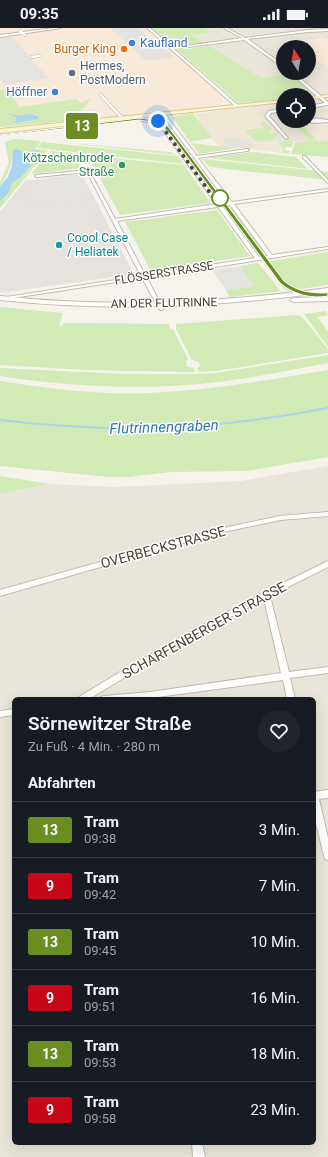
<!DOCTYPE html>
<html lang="de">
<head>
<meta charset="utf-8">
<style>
	:root { --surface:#171b24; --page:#20242c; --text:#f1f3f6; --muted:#9ea1a6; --line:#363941 }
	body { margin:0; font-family:Roboto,sans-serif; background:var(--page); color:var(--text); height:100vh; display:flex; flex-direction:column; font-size:15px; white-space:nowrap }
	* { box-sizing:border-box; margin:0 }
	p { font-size:13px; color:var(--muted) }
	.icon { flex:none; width:22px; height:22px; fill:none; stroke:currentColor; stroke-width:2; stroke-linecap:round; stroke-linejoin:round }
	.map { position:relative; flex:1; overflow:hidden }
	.side { position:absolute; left:12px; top:669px; width:304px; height:448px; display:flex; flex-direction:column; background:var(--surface); border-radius:6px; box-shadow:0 4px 16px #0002 }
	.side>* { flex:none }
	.badge { padding:0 8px; border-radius:3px; font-size:14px; line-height:26px }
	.needle { width:26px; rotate:349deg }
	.controls { position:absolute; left:276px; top:12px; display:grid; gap:8px }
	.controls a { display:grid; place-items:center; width:40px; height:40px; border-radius:50%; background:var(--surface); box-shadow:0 4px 16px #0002; font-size:20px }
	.you { position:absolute; width:20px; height:20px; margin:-10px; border:3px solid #fff; border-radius:50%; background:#1a73e8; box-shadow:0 0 0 6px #1a73e833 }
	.map>.badge { position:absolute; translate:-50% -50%; box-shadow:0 0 0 2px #fff }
	h2 { padding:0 16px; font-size:15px; line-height:36px }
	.round { display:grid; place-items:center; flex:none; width:42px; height:42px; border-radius:21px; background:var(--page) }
	.headline { display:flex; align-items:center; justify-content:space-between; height:68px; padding:0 16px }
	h1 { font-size:19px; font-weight:600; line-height:30px }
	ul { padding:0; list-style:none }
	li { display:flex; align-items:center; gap:12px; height:56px; padding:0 16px; border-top:1px solid var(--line) }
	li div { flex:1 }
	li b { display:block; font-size:15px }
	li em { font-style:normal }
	li .badge { min-width:44px; font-weight:700; text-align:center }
	.status { display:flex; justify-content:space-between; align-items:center; height:28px; padding:0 20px; background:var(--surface); direction:ltr }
	.status svg { height:11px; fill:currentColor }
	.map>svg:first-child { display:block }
	.residential { fill:#eae5da; fill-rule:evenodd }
	.commercial { fill:#f7ead8 }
	.industrial { fill:#e6e2dd }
	.education { fill:#efe8d6 }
	.green { fill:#d2eab5 }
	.parking { fill:#e5e3e0 }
	.water { fill:#a9d4f2 }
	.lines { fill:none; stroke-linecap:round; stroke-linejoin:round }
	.stream { stroke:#a9d4f2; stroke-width:2 }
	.pedestrian-casing { stroke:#c2bbae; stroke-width:3.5 }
	.minor-casing { stroke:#c2bbae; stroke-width:2 }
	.tertiary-casing { stroke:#c2bbae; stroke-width:2 }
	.secondary-casing { stroke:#d6c79b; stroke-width:2 }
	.pedestrian { stroke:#fff; stroke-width:2.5 }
	.minor { fill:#fff; fill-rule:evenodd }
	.tertiary { fill:#fff; fill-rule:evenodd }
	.secondary { fill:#fff3cd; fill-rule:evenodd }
	.tram { stroke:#9a9a9a; stroke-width:1 }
	.line { fill:#6b8e23; stroke:#fff }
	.walk { stroke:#4b4439; stroke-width:4; stroke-dasharray:0 7.2 }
	.shop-dot { fill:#3f7fe0; stroke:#fff; stroke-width:1.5 }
	.food-dot { fill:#e8710a; stroke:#fff; stroke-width:1.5 }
	.service-dot { fill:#5c6f8a; stroke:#fff; stroke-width:1.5 }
	.leisure-dot { fill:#2e9e5b; stroke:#fff; stroke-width:1.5 }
	.stop-dot { fill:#fff; stroke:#6b8e23; stroke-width:2 }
	.culture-dot { fill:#0f9aa8; stroke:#fff; stroke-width:1.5 }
	.labels { text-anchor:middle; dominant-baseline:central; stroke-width:3; stroke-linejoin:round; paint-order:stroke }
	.far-shop-label { font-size:12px; fill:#366cbe; stroke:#fff; text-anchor:start }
	.far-food-label { font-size:12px; fill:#c56008; stroke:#fff; text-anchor:end }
	.far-service-label { font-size:12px; fill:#4e5e75; stroke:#fff; text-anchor:start }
	.far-leisure-label { font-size:12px; fill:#27864d; stroke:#fff; text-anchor:end }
	.far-culture-label { font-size:12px; fill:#0d838f; stroke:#fff; text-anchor:start }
	.far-street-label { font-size:12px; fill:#4b4439; stroke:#fff }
	.street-label { font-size:14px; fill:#4b4439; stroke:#fff }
	.water-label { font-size:15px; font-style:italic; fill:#2e7ab2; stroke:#fff }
</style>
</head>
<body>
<div class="status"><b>09:35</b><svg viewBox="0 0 49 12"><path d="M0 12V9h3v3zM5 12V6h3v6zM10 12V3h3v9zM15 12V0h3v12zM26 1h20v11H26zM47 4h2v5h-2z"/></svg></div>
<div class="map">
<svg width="328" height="1129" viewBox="0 0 328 1129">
	<rect width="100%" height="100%" fill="#f6f3ec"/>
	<g class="residential">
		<path d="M204,0H328V113L317,112L295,115L291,112L279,114L275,111L279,105L275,104L252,79V75L215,22L191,7L211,5ZM283,19H309V45H283ZM283,67H309V93H283Z"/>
		<path d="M328,438V1129H0V466L50,456L114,459L241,453ZM14,671H314V1115H14Z"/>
	</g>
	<g class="commercial">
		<path d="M0,0H145L208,55L223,71L224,74L218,77L122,88L0,99Z"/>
		<path d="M326,10L328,11V38L311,31L317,30L309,25V19H298L290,14Z"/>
	</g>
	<g class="industrial">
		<path d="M225,109L252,112L254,114L252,121L221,118Z"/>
		<path d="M81,146L134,246L0,265V184L25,153Z"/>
	</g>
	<g class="education">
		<path d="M252,79L276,105L271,106L283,120L282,125L252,121L254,114L252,112L226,109L221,118H218L193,86Z"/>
		<path d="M328,94V113L319,114L302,97Z"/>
	</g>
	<g class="green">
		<path d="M152,0H204L212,5L191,7L205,15L198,17L185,16L183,18L187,21L209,18L262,50L291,46L314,68L283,67V71L239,75Z"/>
		<path d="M35,58L7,62L20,79L77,71L80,75L91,71L74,92L0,99V62Z"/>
		<path d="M193,85V86L212,110L190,114L172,89Z"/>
		<path d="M291,93H308L311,96L302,97L316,111L310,112Z"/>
		<path d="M265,94L273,102L268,103L270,106L278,104L279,105L275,110L279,114L291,112L293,115L292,119H285V122L290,123L289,126L282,125L283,120L276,112L256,114L245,102L264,100L260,95Z"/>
		<path d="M14,111L41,113L35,121L48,122L0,180V172L9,164L12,155L21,149L30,123H23L12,129C11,142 6,148 0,158V154L9,135L5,114Z"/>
		<path d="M317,112L319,114L328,113V129L291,126L295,115Z"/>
		<path d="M42,114L178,128L184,136L37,120Z"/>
		<path d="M58,114L170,124L177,127Z"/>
		<path d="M191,115L237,120L199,126Z"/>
		<path d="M50,123L73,125L81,140L31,146Z"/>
		<path d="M253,124L296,129L308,141L207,130Z"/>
		<path d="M88,128L184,137L211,175L120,187Z"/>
		<path d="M203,131L328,144V152L209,139Z"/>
		<path d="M234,181L265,222L256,224L226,182Z"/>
		<path d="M217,182L250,228L151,243L125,194Z"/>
		<path d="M328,224V257L287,263L283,260L264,234Z"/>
		<path d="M258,235L280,262L275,264L230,269L226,262L253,258L240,238Z"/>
		<path d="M0,279L63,285L59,298H64L62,297L63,295L169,296L170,301H173L188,331L185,334H187L186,337L188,339L194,340L195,344L87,342L0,337Z"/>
		<path d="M326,283L328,287L318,289L328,304V319L304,286Z"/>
		<path d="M298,287L303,290L328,321V325L217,343L199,344L197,340L200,338L199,334L192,332L176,301V296Z"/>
		<path d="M328,327V335C286,343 243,352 199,356C134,362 65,358 0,348V340L121,346H196L215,345Z"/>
		<path d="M328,342V429L247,443L171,444L127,449H109L0,438V353C49,361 101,367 151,365C211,362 269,352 328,342Z"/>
		<path d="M0,448L50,456L0,466Z"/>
	</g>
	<g class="parking">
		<path d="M121,0H138L174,29L146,33L111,1Z"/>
		<path d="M8,8L16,13L48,50L5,57L0,50V9Z"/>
		<path d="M82,147L93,167L112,204L103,205L84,170L29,177L23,162L28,155L27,153Z"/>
		<path d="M240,238L254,258L226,262L212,242Z"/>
	</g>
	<g class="water">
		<path d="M9,86L20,88L29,86L39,89L38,91L15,95L17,90Z"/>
		<path d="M15,121L25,124L36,122L40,124L39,128L21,149L12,155L9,164L0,173V158L8,149L12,138L13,123Z"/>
	</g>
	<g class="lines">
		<path class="stream" d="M0,392C116,406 213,402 328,380"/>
		<defs>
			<g id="pedestrian">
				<path d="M20,3L25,7"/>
				<path d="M32,29L39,28"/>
				<path d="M101,67L120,88"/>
			</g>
			<g id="minor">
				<path d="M53,0H61L0,9V7Z"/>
				<path d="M147,0H150L238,77V79H236Z"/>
				<path d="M224,0H227L245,10L308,2L328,1V3L308,4L248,11L283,37V39L244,12L188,19L186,18L242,10Z"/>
				<path d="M290,45H294L328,74V77L309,80V78L325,75Z"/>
				<path d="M283,81V83L271,85L269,88L287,109L288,110L286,111L265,88L269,83Z"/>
				<path d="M158,86H160L168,90L197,128L248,121L249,122L247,123L198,130L232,174L328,161V163L234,176L272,227L328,219V221L147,250L163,281L161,282L159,281L142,250L0,272V270L141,248L87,144L37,149L35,148L36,147L89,142L115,191L216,176L158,95L141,93L143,92L156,93L155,91ZM160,89L166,92L228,175L220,176L160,94L159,91ZM230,177L268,228L259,229L222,178ZM218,179L255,230L145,247L117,193Z"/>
				<path d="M312,90L328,92V94L315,95L310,94Z"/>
				<path d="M303,128H305L328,152V155L303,130Z"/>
				<path d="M328,484V488L280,492L214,506L0,568V562L214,502L280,488Z"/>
				<path d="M328,533V539L270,568L289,644L328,639V645L290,650L295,671H287L283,652L150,670L100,671L101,669L104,668L150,664L281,645L264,571L175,619L89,671H78L79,669C139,632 200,598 263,565L264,563H267Z"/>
				<path d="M14,681V687L0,689V683Z"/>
				<path d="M328,762V770L319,771L328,810V832L325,831L324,828L314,787V764Z"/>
				<path d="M192,1115H202L205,1129H193Z"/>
			</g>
			<g id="tertiary">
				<path d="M328,260V264C216,279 113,284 0,272V268C112,280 216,275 328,260Z"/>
				<path d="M328,269V273L293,274L290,272L293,270Z"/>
			</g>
			<g id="secondary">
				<path d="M328,67V69L309,71V69Z"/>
				<path d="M283,72V74L0,105V101Z"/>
			</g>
		</defs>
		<use href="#pedestrian" class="pedestrian-casing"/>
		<use href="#minor" class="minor-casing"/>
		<use href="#tertiary" class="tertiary-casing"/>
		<use href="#secondary" class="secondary-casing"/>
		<use href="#pedestrian" class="pedestrian"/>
		<use href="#minor" class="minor"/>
		<use href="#tertiary" class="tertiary"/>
		<use href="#secondary" class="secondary"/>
		<path class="tram" d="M0,107L139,91L161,94L172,106L282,254C295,266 311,268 328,267"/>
	</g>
	<path class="line" d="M139,90L163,93L173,105L284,253C298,264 310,265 328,265V268C312,271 294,267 280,255L171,107L160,95L139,92L0,108V107Z"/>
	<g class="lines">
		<path class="walk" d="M158,93L216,173L220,170"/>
	</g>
	<g class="shop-dot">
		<circle cx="132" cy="15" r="4"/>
		<circle cx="55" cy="64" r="4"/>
	</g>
	<circle class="food-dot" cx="124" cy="21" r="4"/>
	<circle class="service-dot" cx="72" cy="45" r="4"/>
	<circle class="leisure-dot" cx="122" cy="137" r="4"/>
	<circle class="stop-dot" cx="220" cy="170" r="8"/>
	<circle class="culture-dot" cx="59" cy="217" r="4"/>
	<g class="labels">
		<g class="far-shop-label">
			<text x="140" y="15">Kaufland</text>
			<text x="47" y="64" text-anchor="end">Höffner</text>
		</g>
		<g class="far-food-label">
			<text x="116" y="21">Burger King</text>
		</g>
		<g class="far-service-label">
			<text x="80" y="38">Hermes,<tspan x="80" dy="14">PostModern</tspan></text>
		</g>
		<g class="far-leisure-label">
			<text x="114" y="130">Kötzschenbroder<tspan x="114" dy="14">Straße</tspan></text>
		</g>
		<g class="far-culture-label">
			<text x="67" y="210">Coool Case<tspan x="67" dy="14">/ Heliatek</tspan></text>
		</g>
		<g class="far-street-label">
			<text transform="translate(164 245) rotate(-9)">FLÖSSERSTRASSE</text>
			<text transform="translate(164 275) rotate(-1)">AN DER FLUTRINNE</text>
		</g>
		<g class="street-label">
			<text transform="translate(163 519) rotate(-15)">OVERBECKSTRASSE</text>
			<text transform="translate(204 602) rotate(-29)">SCHARFENBERGER STRASSE</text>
		</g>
		<g class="water-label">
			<text transform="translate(164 399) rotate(-2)">Flutrinnengraben</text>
		</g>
	</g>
</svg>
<div class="controls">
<a><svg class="needle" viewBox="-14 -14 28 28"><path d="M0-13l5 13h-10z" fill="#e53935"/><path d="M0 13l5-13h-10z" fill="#9ea1a6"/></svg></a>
<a><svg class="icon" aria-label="locate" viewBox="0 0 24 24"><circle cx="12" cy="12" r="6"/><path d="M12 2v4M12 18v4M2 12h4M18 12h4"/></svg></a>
</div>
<div class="you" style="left:158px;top:93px"></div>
<b class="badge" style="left:82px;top:98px;background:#6b8e23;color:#fff">13</b>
<section class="side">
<div class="headline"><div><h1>Sörnewitzer Straße</h1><p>Zu Fuß · 4 Min. · 280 m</p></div><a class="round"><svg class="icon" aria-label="heart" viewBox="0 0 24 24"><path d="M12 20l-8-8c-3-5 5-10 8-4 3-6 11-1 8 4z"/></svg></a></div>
<h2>Abfahrten</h2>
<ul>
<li><span class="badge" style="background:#6b8e23;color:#fff">13</span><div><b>Tram</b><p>09:38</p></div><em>3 Min.</em></li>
<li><span class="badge" style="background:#c9061a;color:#fff">9</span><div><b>Tram</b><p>09:42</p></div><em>7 Min.</em></li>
<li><span class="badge" style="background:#6b8e23;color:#fff">13</span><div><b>Tram</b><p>09:45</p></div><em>10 Min.</em></li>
<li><span class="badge" style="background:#c9061a;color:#fff">9</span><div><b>Tram</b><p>09:51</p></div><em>16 Min.</em></li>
<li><span class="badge" style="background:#6b8e23;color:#fff">13</span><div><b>Tram</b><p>09:53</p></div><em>18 Min.</em></li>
<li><span class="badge" style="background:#c9061a;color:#fff">9</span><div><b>Tram</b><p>09:58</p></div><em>23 Min.</em></li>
</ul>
</section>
</div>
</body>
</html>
